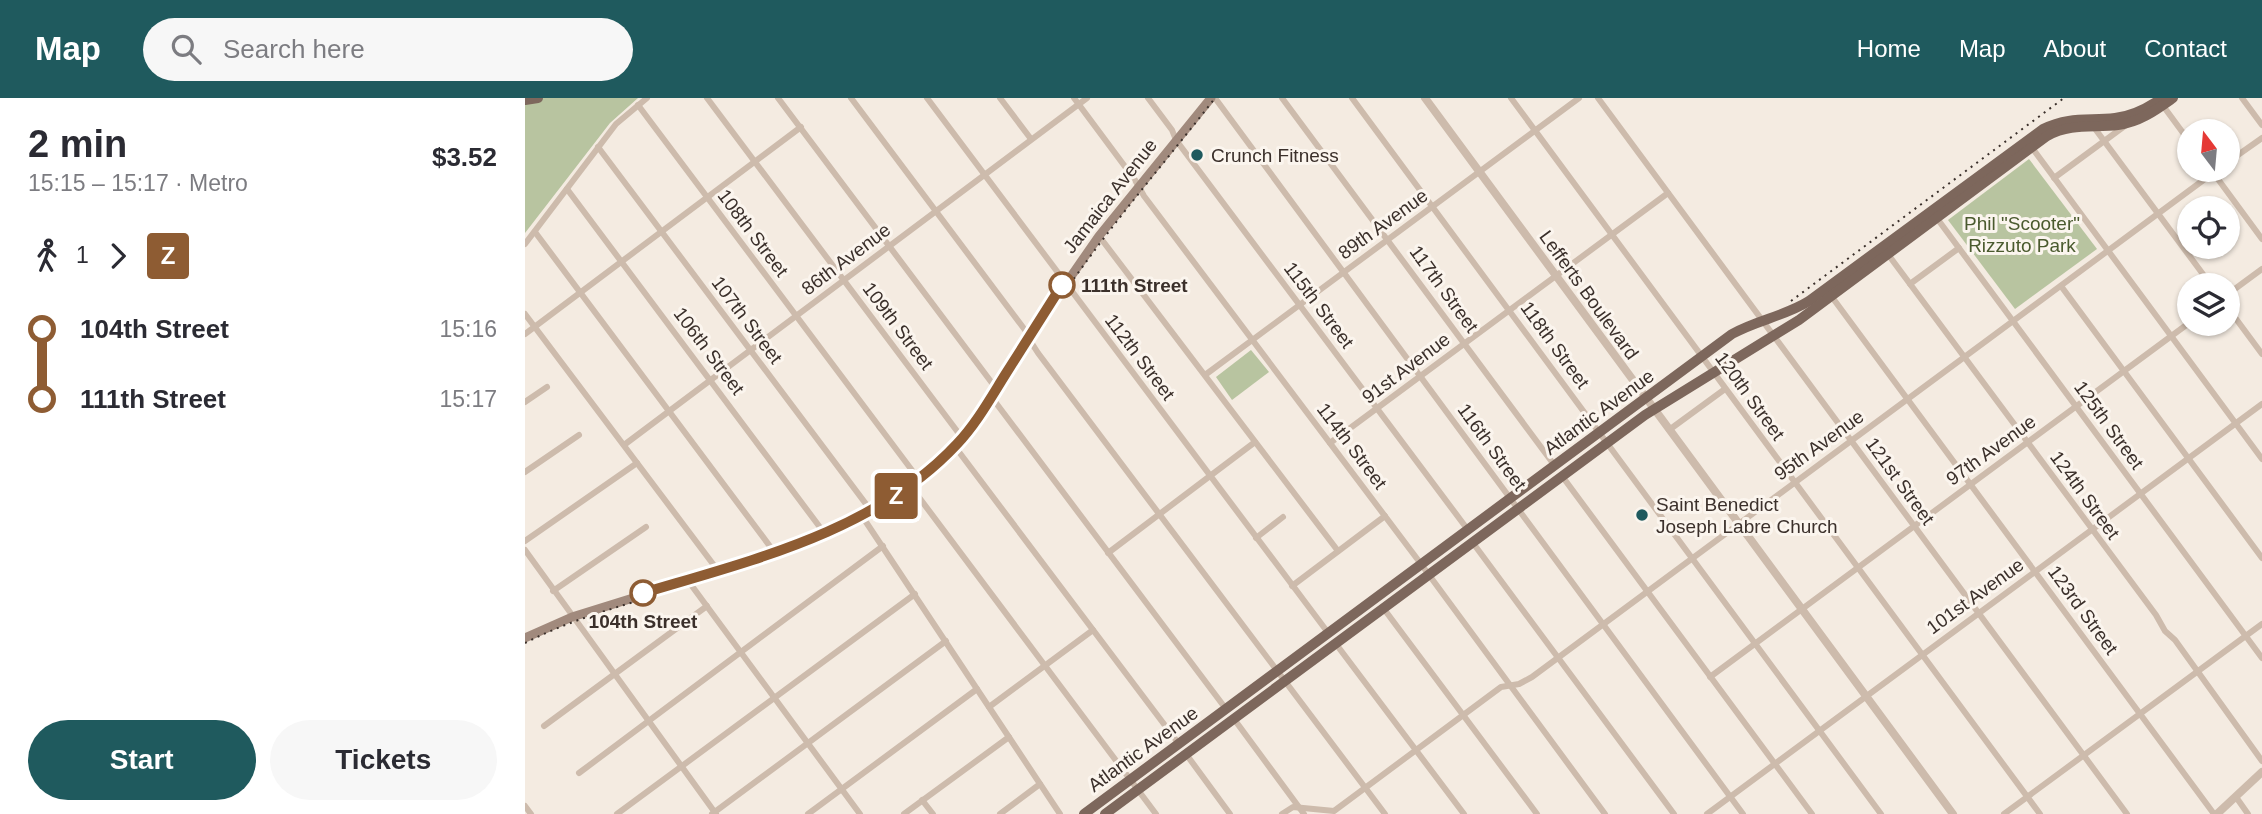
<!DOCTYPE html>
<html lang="en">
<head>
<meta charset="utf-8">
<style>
	:root { --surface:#fff; --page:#f7f7f7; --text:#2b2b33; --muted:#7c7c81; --accent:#1f5a5e }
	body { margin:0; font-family:Helvetica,sans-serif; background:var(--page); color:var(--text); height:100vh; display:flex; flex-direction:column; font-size:26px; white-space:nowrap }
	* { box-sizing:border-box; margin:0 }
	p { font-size:23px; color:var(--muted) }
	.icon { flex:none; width:38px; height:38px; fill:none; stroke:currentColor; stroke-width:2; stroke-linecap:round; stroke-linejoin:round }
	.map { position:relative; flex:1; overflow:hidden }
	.sheet { display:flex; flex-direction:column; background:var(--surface); width:525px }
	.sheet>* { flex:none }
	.badge { padding:0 14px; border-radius:5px; font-size:24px; line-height:46px }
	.needle { width:46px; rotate:344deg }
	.tools { position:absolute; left:1652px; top:21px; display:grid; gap:14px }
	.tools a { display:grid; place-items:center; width:63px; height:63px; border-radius:50%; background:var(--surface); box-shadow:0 2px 5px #0004; font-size:35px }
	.map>.badge { position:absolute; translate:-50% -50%; box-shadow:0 0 0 4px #fff }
	.legs { display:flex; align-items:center; gap:10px; height:77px; padding:0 28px; font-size:23px }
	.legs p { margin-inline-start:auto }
	.head { display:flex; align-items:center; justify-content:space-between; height:119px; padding:0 28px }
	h1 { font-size:38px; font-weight:800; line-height:52px }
	.cta { display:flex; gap:14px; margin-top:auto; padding:14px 28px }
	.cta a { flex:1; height:80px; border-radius:42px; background:var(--accent); color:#fff; font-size:28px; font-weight:800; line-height:80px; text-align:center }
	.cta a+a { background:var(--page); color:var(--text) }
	ul { padding:0 28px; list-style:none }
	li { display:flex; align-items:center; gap:24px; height:70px; font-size:26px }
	li i { display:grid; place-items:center; width:10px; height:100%; margin:0 9px; background:currentColor }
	li i::after { content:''; width:18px; height:18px; margin:-9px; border:5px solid; border-radius:50%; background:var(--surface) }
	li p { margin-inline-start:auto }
	li:first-child i { background:linear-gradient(#0000 50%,currentColor 0) }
	li:last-child i { background:linear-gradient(currentColor 50%,#0000 0) }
	header { display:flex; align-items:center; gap:42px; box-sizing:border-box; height:98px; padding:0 35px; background:var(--accent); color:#fff }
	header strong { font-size:33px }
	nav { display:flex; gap:38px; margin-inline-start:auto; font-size:24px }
	.search { width:490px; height:63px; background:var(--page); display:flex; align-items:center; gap:18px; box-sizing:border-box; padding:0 24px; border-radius:38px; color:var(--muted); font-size:26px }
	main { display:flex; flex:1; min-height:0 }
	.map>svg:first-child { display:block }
	.green { fill:#b8c4a0 }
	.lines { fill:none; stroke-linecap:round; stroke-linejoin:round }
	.minor { stroke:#cdbbac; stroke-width:6 }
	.tertiary { stroke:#cdbbac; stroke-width:8 }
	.secondary { stroke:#a18a7d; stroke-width:9 }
	.primary { stroke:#7d675c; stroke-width:10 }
	.rail { stroke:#3b302b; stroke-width:2; stroke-dasharray:2 5; stroke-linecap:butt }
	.line-1-casing { stroke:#fff; stroke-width:16 }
	.line-1 { stroke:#8e5c33; stroke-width:10 }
	.poi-dot { fill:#1f5a5e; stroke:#fbf5ee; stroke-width:2.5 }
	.stop-1-dot { fill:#fff; stroke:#8e5c33; stroke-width:3.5 }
	.labels { text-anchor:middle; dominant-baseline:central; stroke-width:6; stroke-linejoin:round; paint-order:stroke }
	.poi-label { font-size:19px; fill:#3b302b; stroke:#fbf5ee; text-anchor:start }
	.street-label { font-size:19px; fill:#3b302b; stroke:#fbf5ee }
	.park-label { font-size:19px; fill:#4a5a2e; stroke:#fbf5ee }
	.stop-label { font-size:19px; font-weight:bold; fill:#3b302b; stroke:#fbf5ee; text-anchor:start }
</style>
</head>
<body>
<header>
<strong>Map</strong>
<div class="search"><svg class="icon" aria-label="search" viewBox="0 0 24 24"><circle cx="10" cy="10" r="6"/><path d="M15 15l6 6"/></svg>Search here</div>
<nav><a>Home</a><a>Map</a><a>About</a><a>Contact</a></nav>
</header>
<main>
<section class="sheet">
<div class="head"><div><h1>2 min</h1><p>15:15 – 15:17 · Metro</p></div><b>$3.52</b></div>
<div class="legs"><svg class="icon" aria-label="walk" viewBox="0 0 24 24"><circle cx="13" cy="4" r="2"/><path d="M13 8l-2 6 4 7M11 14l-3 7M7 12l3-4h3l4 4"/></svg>1<svg class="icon" aria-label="forward" viewBox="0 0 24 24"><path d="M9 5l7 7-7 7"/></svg><b class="badge" style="background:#8e5c33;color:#fff">Z</b></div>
<ul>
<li><i style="color:#8e5c33"></i><b>104th Street</b><p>15:16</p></li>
<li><i style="color:#8e5c33"></i><b>111th Street</b><p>15:17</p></li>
</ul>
<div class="cta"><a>Start</a><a>Tickets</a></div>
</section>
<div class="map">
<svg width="1737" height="716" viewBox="0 0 1737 716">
	<rect width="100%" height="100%" fill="#f4ebe1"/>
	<g class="green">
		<path d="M0,0H113L85,25L0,135Z"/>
		<path d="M1504,61L1572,151L1490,211L1423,122Z"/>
		<path d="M726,252L744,274L707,302L691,279Z"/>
	</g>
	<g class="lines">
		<g class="minor">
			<path d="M182,0L438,341"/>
			<path d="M253,0L473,293"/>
			<path d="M326,0L503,236L504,241L513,255L860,716"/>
			<path d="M402,0L804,536"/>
			<path d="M475,0L506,41"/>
			<path d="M549,0L610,82L619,98L893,462L1080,716"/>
			<path d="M623,0L647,32L651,42L943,432"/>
			<path d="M690,0L1218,716"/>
			<path d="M757,0L1030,368"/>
			<path d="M827,0L1356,716"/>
			<path d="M986,0L1515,716"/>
			<path d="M1073,0L1602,716"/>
			<path d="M1717,0L1737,27"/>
			<path d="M1636,5L1664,43"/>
			<path d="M113,7L395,383"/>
			<path d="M1568,28L1686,187"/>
			<path d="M1505,47L1737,361"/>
			<path d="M73,49L347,414"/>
			<path d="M1703,64L1737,40"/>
			<path d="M1687,73L1737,141"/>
			<path d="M1529,80L1601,27"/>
			<path d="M42,91L300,436"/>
			<path d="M1411,119L1737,560"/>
			<path d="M10,134L247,451L249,456"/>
			<path d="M574,138L813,453"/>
			<path d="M0,146L91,26L122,0"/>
			<path d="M1362,155L1631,517L1640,533L1650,542L1737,663"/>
			<path d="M1385,186L1434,150"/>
			<path d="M1536,188L1737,460"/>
			<path d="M1304,195L1689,716"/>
			<path d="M1703,196L1737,171"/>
			<path d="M1703,210L1737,256"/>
			<path d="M0,216L194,474"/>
			<path d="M0,236L276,29"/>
			<path d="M680,277L1054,0"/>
			<path d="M468,301L701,611"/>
			<path d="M0,304L22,289"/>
			<path d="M1144,332L1200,291"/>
			<path d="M805,345L1143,95"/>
			<path d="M99,347L562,0"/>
			<path d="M431,350L654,646"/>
			<path d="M0,374L54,337"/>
			<path d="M1037,378L1287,716"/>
			<path d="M387,390L631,716"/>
			<path d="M337,418L535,716"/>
			<path d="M731,440L758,419"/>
			<path d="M0,443L112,365"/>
			<path d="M948,445L1149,716"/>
			<path d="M0,452L191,716"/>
			<path d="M583,455L730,344"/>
			<path d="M164,484L335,716"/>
			<path d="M767,488L860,418"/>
			<path d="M28,493L121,429"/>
			<path d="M859,511L1012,716"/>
			<path d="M811,546L939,716"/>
			<path d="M1185,579L1664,225"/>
			<path d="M464,609L568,532"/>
			<path d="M709,621L779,716"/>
			<path d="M19,628L182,508"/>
			<path d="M661,656L705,716"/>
			<path d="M54,675L358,448"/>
			<path d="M1711,699L1723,716"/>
			<path d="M397,702L408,716"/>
			<path d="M0,708L6,716"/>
			<path d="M92,716L390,496"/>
			<path d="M187,716L421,543"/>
			<path d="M283,716L452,591"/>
			<path d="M379,716L484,639"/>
			<path d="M475,716L515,686"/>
			<path d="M757,716L768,709L809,713L976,589L994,586L1007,579L1692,72"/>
			<path d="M1182,716L1737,306"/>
			<path d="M1479,716L1737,526"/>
		</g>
		<g class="tertiary">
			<path d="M900,0L1428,716"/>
			<path d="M1692,716L1737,674"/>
		</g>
		<path class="secondary" d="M0,540L47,519L249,456L347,414L387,390L431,350L468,301L515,223L574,138L686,0"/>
		<g class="primary">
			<path d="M0,2L13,0"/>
			<path d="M559,716L1207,236C1232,222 1260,218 1284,203L1518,31C1545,18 1563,23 1590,20C1608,18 1623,10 1637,0"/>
			<path d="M580,716L1120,317L1274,222L1522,38C1546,25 1568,30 1593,27C1615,24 1631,12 1648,0"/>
		</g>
		<g class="rail">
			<path d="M1266,203L1539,0"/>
			<path d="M0,545C45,522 92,509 139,495C214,472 289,451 357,413C456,359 490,261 553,175C596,115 645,58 690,0"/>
		</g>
	</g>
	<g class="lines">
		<defs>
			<path id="line-1" d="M118,495C228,462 351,433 432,346C451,326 465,301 480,277C499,247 518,217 537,187"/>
		</defs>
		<use href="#line-1" class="line-1-casing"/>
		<use href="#line-1" class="line-1"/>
	</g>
	<g class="poi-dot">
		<circle cx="672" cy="57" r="7"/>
		<circle cx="1117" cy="417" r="7"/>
	</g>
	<g class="stop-1-dot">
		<circle cx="537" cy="187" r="12"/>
		<circle cx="118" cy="495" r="12"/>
	</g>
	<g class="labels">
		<g class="poi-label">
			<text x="686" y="57">Crunch Fitness</text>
			<text x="1131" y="406">Saint Benedict<tspan x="1131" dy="22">Joseph Labre Church</tspan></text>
		</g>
		<g class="street-label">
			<text transform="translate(585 98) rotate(-52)">Jamaica Avenue</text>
			<text transform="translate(858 126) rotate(-36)">89th Avenue</text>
			<text transform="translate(228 135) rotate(53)">108th Street</text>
			<text transform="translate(321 161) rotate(-37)">86th Avenue</text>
			<text transform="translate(919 191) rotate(54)">117th Street</text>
			<text transform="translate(1064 197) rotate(54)">Lefferts Boulevard</text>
			<text transform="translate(794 207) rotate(53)">115th Street</text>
			<text transform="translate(222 222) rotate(53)">107th Street</text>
			<text transform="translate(373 228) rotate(53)">109th Street</text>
			<text transform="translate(1030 247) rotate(54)">118th Street</text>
			<text transform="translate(184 253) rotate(53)">106th Street</text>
			<text transform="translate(615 259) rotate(53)">112th Street</text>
			<text transform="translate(881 270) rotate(-37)">91st Avenue</text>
			<text transform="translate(1225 298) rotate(54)">120th Street</text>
			<text transform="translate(1074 314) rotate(-36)">Atlantic Avenue</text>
			<text transform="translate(1584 327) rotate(54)">125th Street</text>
			<text transform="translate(1294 347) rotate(-36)">95th Avenue</text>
			<text transform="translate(827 348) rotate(53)">114th Street</text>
			<text transform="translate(967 349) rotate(54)">116th Street</text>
			<text transform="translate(1466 352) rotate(-36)">97th Avenue</text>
			<text transform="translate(1375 383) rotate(54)">121st Street</text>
			<text transform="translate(1560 397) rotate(54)">124th Street</text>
			<text transform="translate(1450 498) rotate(-36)">101st Avenue</text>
			<text transform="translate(1558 512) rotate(54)">123rd Street</text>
			<text transform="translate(618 651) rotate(-36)">Atlantic Avenue</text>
		</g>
		<g class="park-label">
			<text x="1497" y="125">Phil "Scooter"<tspan x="1497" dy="22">Rizzuto Park</tspan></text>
		</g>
		<g class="stop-label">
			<text x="556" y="187">111th Street</text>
			<text x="118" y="523" text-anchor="middle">104th Street</text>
		</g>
	</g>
</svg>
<div class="tools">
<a><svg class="needle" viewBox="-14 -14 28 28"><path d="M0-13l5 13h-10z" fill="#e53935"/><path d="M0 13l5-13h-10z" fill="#7c7c81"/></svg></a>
<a><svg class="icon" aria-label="locate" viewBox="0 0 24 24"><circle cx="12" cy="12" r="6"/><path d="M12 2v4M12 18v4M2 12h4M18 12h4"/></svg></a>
<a><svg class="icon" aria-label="layers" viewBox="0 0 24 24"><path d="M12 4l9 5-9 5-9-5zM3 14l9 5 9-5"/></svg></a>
</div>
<b class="badge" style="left:371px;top:398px;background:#8e5c33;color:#fff">Z</b>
</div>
</main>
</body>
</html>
